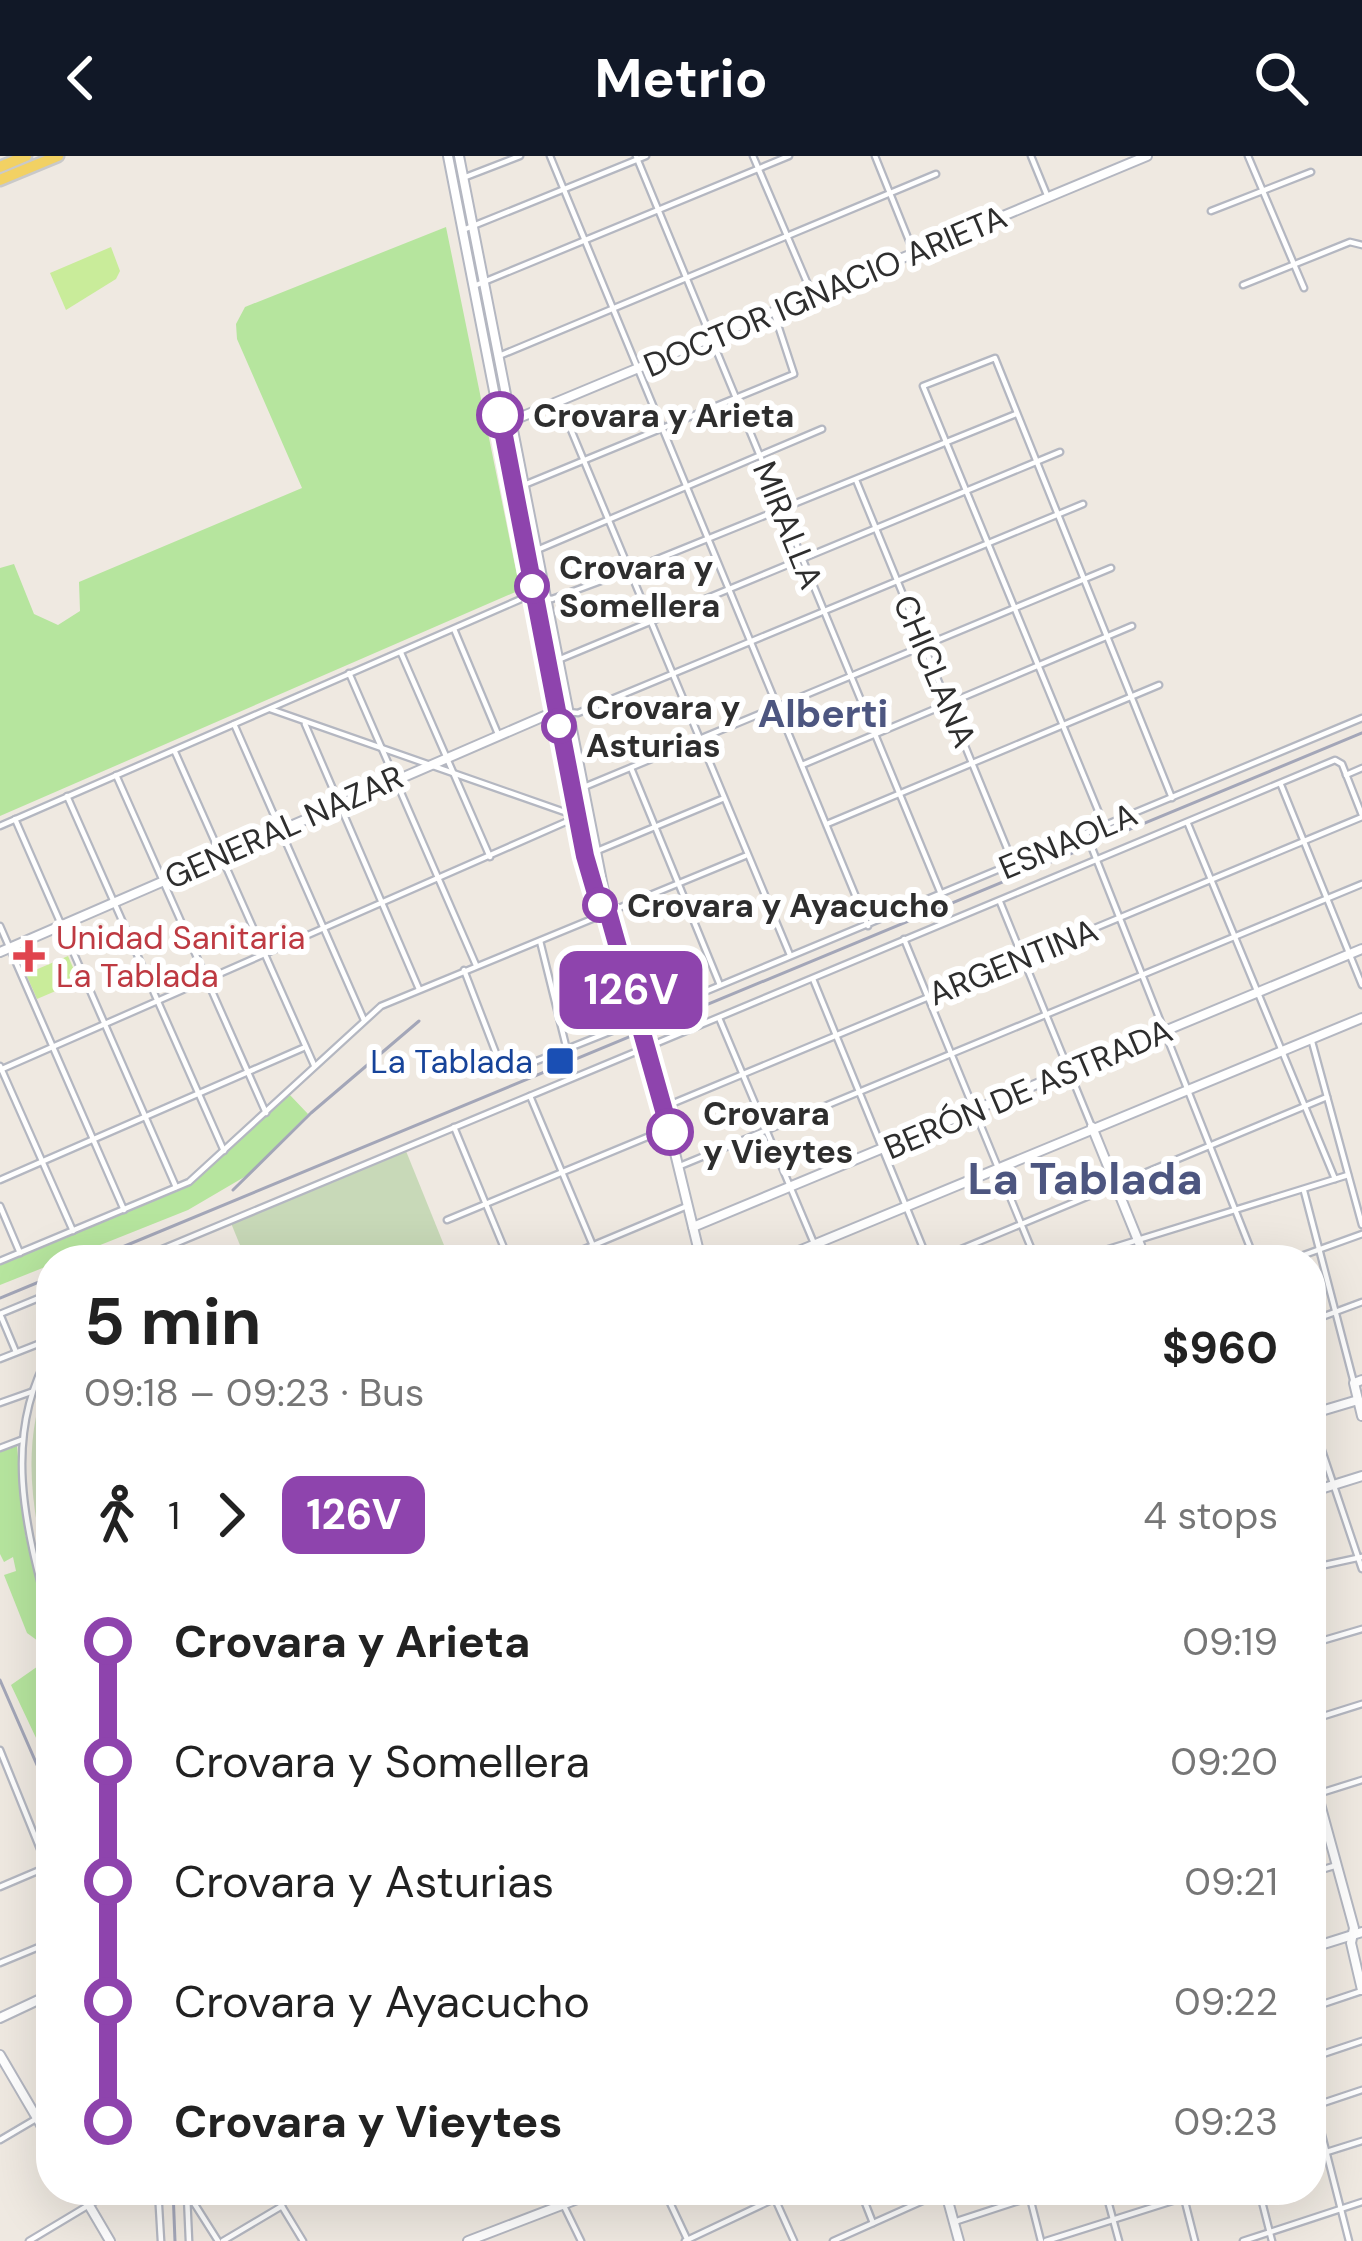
<!DOCTYPE html>
<html lang="en">
<head>
<meta charset="utf-8">
<style>
	:root { --surface:#fff; --page:#f2f2f2; --text:#222; --muted:#767676; --accent:#111827 }
	body { margin:0; font-family:"DM Sans",sans-serif; background:var(--page); color:var(--text); height:100vh; display:flex; flex-direction:column; font-size:45px; white-space:nowrap }
	* { box-sizing:border-box; margin:0 }
	p { font-size:39px; color:var(--muted) }
	.icon { flex:none; width:66px; height:66px; fill:none; stroke:currentColor; stroke-width:2; stroke-linecap:round; stroke-linejoin:round }
	.map { position:relative; flex:1; overflow:hidden }
	.sheet { position:absolute; left:36px; top:1089px; width:1290px; height:960px; display:flex; flex-direction:column; background:var(--surface); border-radius:48px; box-shadow:0 12px 48px #0002 }
	.sheet>* { flex:none }
	.badge { padding:0 24px; border-radius:18px; font-size:42px; line-height:78px }
	.map>.badge { position:absolute; translate:-50% -50%; box-shadow:0 0 0 6px #fff }
	.legs { display:flex; align-items:center; gap:18px; height:132px; padding:0 48px; font-size:39px }
	.legs p { margin-inline-start:auto }
	.headline { display:flex; align-items:center; justify-content:space-between; height:204px; padding:0 48px }
	h1 { font-size:66px; font-weight:700; line-height:90px }
	ul { padding:0 48px; list-style:none }
	li { display:flex; align-items:center; gap:42px; height:120px; font-size:45px }
	li i { display:grid; place-items:center; width:18px; height:100%; margin:0 15px; background:currentColor }
	li i::after { content:''; width:30px; height:30px; margin:-15px; border:9px solid; border-radius:50%; background:var(--surface) }
	li p { margin-inline-start:auto }
	li:first-child i { background:linear-gradient(#0000 50%,currentColor 0) }
	li:last-child i { background:linear-gradient(currentColor 50%,#0000 0) }
	header { display:flex; justify-content:space-between; align-items:center; height:156px; padding:0 48px; background:var(--accent); color:#fff; font-size:54px; font-weight:700 }
	.map>svg:first-child { display:block }
	.green { fill:#b6e59e }
	.cemetery { fill:#c8d9b8 }
	.pitch { fill:#c9ec9a }
	.lines { fill:none; stroke-linecap:round; stroke-linejoin:round }
	.street-casing { stroke:#b4b7c1; stroke-width:9 }
	.secondary-casing { stroke:#b4b7c1; stroke-width:12 }
	.primary-casing { stroke:#c9c9c9; stroke-width:15 }
	.street { stroke:#fff; stroke-width:4.5 }
	.secondary { stroke:#fff; stroke-width:8 }
	.primary { stroke:#f2d163; stroke-width:10 }
	.rail { stroke:#a3a6b8; stroke-width:3 }
	.line-1-casing { stroke:#fff; stroke-width:27 }
	.line-1 { stroke:#8e44ad; stroke-width:18 }
	.stop-1-dot { fill:#fff; stroke:#8e44ad; stroke-width:6 }
	.health-dot { fill:#e0444e; stroke:#fff; stroke-width:4.5 }
	.transit-dot { fill:#1a4fb4; stroke:#fff; stroke-width:4.5 }
	.labels { text-anchor:middle; dominant-baseline:central; stroke-width:12; stroke-linejoin:round; paint-order:stroke }
	.street-label { font-size:33px; fill:#2e2e2e; stroke:#fff }
	.stop-label { font-size:33px; font-weight:bold; fill:#2e2e2e; stroke:#fff; text-anchor:start }
	.health-label { font-size:33px; fill:#be3a42; stroke:#fff; text-anchor:start }
	.transit-label { font-size:33px; fill:#164399; stroke:#fff; text-anchor:end }
	.quarter-label { font-size:39px; font-weight:bold; fill:#4d5680; stroke:#fff }
	.district-label { font-size:45px; font-weight:bold; fill:#4d5680; stroke:#fff }
</style>
</head>
<body>
<header><svg class="icon" aria-label="back" viewBox="0 0 24 24"><path d="M15 5l-7 7 7 7"/></svg>Metrio<svg class="icon" aria-label="search" viewBox="0 0 24 24"><circle cx="10" cy="10" r="6"/><path d="M15 15l6 6"/></svg></header>
<div class="map">
<svg width="1362" height="2085" viewBox="0 0 1362 2085">
	<rect width="100%" height="100%" fill="#efe9e1"/>
	<g class="green">
		<path d="M446,71L520,434L0,660V412L14,408L34,458L58,469L80,455L79,426L302,332L237,183L236,168L245,151Z"/>
		<path d="M289,938L308,958L246,1020L188,1054L0,1129V1108L189,1027Z"/>
		<path d="M17,1290L25,1377L50,1482L38,1485L27,1477L4,1419L16,1415L13,1401L4,1406L0,1398V1296Z"/>
		<path d="M51,1501V1595L47,1584H37L11,1529Z"/>
	</g>
	<g class="cemetery">
		<path d="M406,995L450,1104H246L231,1067Z"/>
		<path d="M51,1212V1436C33,1357 18,1290 51,1212Z"/>
	</g>
	<g class="pitch">
		<path d="M111,91L120,115L116,123L66,154L50,117Z"/>
		<path d="M68,800L79,825L37,843L26,818Z"/>
	</g>
	<g class="lines">
		<defs>
			<g id="street">
				<path d="M550,0L868,770"/>
				<path d="M636,0L941,738"/>
				<path d="M753,0L812,138"/>
				<path d="M875,0L914,97"/>
				<path d="M1031,0L1047,39"/>
				<path d="M1248,0L1304,132"/>
				<path d="M463,22L520,0"/>
				<path d="M1211,55L1311,16"/>
				<path d="M463,74L646,0"/>
				<path d="M1243,129L1350,86L1362,89"/>
				<path d="M474,130L789,0"/>
				<path d="M499,200L936,18"/>
				<path d="M559,245L790,799"/>
				<path d="M856,324L1013,707"/>
				<path d="M524,329L794,218L774,157"/>
				<path d="M537,394L822,273"/>
				<path d="M454,473L498,578"/>
				<path d="M401,497L490,701"/>
				<path d="M558,504L1060,296"/>
				<path d="M349,517L476,809"/>
				<path d="M270,553L576,660"/>
				<path d="M556,555L578,557L1083,348"/>
				<path d="M234,568L364,864"/>
				<path d="M305,568L419,833"/>
				<path d="M175,596L314,909"/>
				<path d="M802,609L1132,470"/>
				<path d="M631,612L720,829"/>
				<path d="M116,619L266,957"/>
				<path d="M1346,619L1362,612"/>
				<path d="M1281,629L1362,829"/>
				<path d="M572,636L1111,412"/>
				<path d="M67,640L224,995"/>
				<path d="M15,663L176,1031"/>
				<path d="M827,668L1159,529"/>
				<path d="M1188,668L1335,1023"/>
				<path d="M1104,669L923,230L995,202L1172,642"/>
				<path d="M0,670L528,440L552,443L628,415L1016,258"/>
				<path d="M1086,677L1255,1104"/>
				<path d="M597,695L722,643"/>
				<path d="M1000,746L1092,971"/>
				<path d="M0,770L124,1054"/>
				<path d="M904,783L1036,1104"/>
				<path d="M540,785L566,890"/>
				<path d="M464,814L504,918L637,865"/>
				<path d="M813,823L928,1104"/>
				<path d="M642,862L1362,562"/>
				<path d="M719,862L821,1104"/>
				<path d="M1311,882L1362,1069"/>
				<path d="M650,890L1335,604L1342,608L1362,659"/>
				<path d="M0,910L73,1075"/>
				<path d="M0,914L577,661"/>
				<path d="M530,940L599,1104"/>
				<path d="M664,951L1362,661"/>
				<path d="M454,971L509,1104"/>
				<path d="M680,1010L1362,728"/>
				<path d="M0,1024L303,892"/>
				<path d="M1304,1035L1354,1227"/>
				<path d="M0,1050L20,1097"/>
				<path d="M447,1064L669,972"/>
				<path d="M136,1104L645,892"/>
				<path d="M558,1104L687,1050"/>
				<path d="M935,1104L1327,941"/>
				<path d="M1073,1104L1348,1019"/>
				<path d="M1290,1104L1362,1078"/>
				<path d="M0,1105L189,1026L381,850L745,700"/>
				<path d="M0,1158L51,1137"/>
				<path d="M0,1158L16,1196"/>
				<path d="M1311,1165L1362,1146"/>
				<path d="M51,1195C0,1282 27,1376 51,1467"/>
				<path d="M0,1203L51,1183"/>
				<path d="M0,1247L31,1236"/>
				<path d="M1311,1262L1362,1413"/>
				<path d="M0,1292L21,1284"/>
				<path d="M1311,1412L1362,1401"/>
				<path d="M1311,1488L1362,1473"/>
				<path d="M1311,1564L1362,1548"/>
				<path d="M0,1594L51,1720"/>
				<path d="M1311,1640L1362,1624"/>
				<path d="M1311,1717L1334,1710"/>
				<path d="M0,1731L47,1711"/>
				<path d="M0,1807L51,1786"/>
				<path d="M1311,1852L1362,1835"/>
				<path d="M1311,1902L1362,1885"/>
				<path d="M1311,1936L1349,2085"/>
				<path d="M1311,1951L1362,1934"/>
				<path d="M0,1984L51,1954"/>
				<path d="M1311,2001L1362,1985"/>
				<path d="M158,2034L161,2085"/>
				<path d="M272,2034L303,2085"/>
				<path d="M664,2034L688,2085"/>
				<path d="M771,2034L794,2085"/>
				<path d="M860,2034L873,2067"/>
				<path d="M1028,2034L1041,2085"/>
				<path d="M1105,2034L1119,2085"/>
				<path d="M1182,2034L1195,2085"/>
				<path d="M1259,2034L1272,2085"/>
				<path d="M187,2036L218,2085"/>
				<path d="M187,2040L189,2085"/>
				<path d="M563,2048L581,2085"/>
				<path d="M954,2066L1052,2034"/>
				<path d="M29,2085L114,2034"/>
				<path d="M223,2085L282,2050"/>
				<path d="M685,2085L793,2034"/>
				<path d="M833,2085L945,2035"/>
				<path d="M1046,2085L1207,2034"/>
				<path d="M1243,2085L1362,2046"/>
			</g>
			<g id="secondary">
				<path d="M448,0L585,700L599,748L608,756"/>
				<path d="M459,0L608,756L649,890L701,1104"/>
				<path d="M509,266L1147,0"/>
				<path d="M0,796L556,555"/>
				<path d="M1092,971L1146,1104"/>
				<path d="M693,1071L1362,793"/>
				<path d="M777,1104L1362,862"/>
				<path d="M1362,1224L1354,1227L1362,1260"/>
				<path d="M1311,1258L1358,1244"/>
				<path d="M1311,1336L1362,1320"/>
				<path d="M1311,1615L1354,1772L1351,1787L1362,1834"/>
				<path d="M1311,1792L1362,1776"/>
				<path d="M0,1862L51,1838"/>
				<path d="M0,1899L51,1986"/>
				<path d="M80,2034L110,2085"/>
				<path d="M945,2034L959,2085"/>
				<path d="M468,2085L601,2034"/>
			</g>
			<g id="primary">
				<path d="M0,11L26,0"/>
				<path d="M0,24L58,0"/>
			</g>
		</defs>
		<use href="#street" class="street-casing"/>
		<use href="#secondary" class="secondary-casing"/>
		<use href="#primary" class="primary-casing"/>
		<use href="#street" class="street"/>
		<use href="#secondary" class="secondary"/>
		<use href="#primary" class="primary"/>
		<g class="rail">
			<path d="M233,1034L311,957L419,865"/>
			<path d="M91,1104L1362,577"/>
			<path d="M0,1142L51,1121"/>
			<path d="M0,1524L51,1641"/>
			<path d="M173,2034L175,2085"/>
		</g>
	</g>
	<g class="lines">
		<defs>
			<path id="line-1" d="M500,259L585,700L599,748L608,756L670,976"/>
		</defs>
		<use href="#line-1" class="line-1-casing"/>
		<use href="#line-1" class="line-1"/>
	</g>
	<g class="stop-1-dot">
		<circle cx="500" cy="259" r="21"/>
		<circle cx="532" cy="430" r="15"/>
		<circle cx="559" cy="570" r="15"/>
		<circle cx="600" cy="749" r="15"/>
		<circle cx="670" cy="976" r="21"/>
	</g>
	<path class="health-dot" d="M23 782h12v12h12v12h-12v12h-12v-12h-12v-12h12z"/>
	<rect class="transit-dot" x="545" y="890" width="30" height="30" rx="6"/>
	<g class="labels">
		<g class="street-label">
			<text transform="translate(825 135) rotate(-23)">DOCTOR IGNACIO ARIETA</text>
			<text transform="translate(788 369) rotate(68)">MIRALLA</text>
			<text transform="translate(935 515) rotate(67)">CHICLANA</text>
			<text transform="translate(284 671) rotate(-24)">GENERAL NAZAR</text>
			<text transform="translate(1068 685) rotate(-23)">ESNAOLA</text>
			<text transform="translate(1013 806) rotate(-22)">ARGENTINA</text>
			<text transform="translate(1028 933) rotate(-23)">BERÓN DE ASTRADA</text>
		</g>
		<g class="stop-label">
			<text x="533" y="259">Crovara y Arieta</text>
			<text x="559" y="411">Crovara y<tspan x="559" dy="38">Somellera</tspan></text>
			<text x="586" y="551">Crovara y<tspan x="586" dy="38">Asturias</tspan></text>
			<text x="627" y="749">Crovara y Ayacucho</text>
			<text x="703" y="957">Crovara<tspan x="703" dy="38">y Vieytes</tspan></text>
		</g>
		<g class="health-label">
			<text x="56" y="781">Unidad Sanitaria<tspan x="56" dy="38">La Tablada</tspan></text>
		</g>
		<g class="transit-label">
			<text x="533" y="905">La Tablada</text>
		</g>
		<g class="quarter-label">
			<text x="823" y="557">Alberti</text>
		</g>
		<g class="district-label">
			<text x="1085" y="1022">La Tablada</text>
		</g>
	</g>
</svg>
<b class="badge" style="left:631px;top:834px;background:#8e44ad;color:#fff">126V</b>
<section class="sheet">
<div class="headline"><div><h1>5 min</h1><p>09:18 – 09:23 · Bus</p></div><b>$960</b></div>
<div class="legs"><svg class="icon" aria-label="walk" viewBox="0 0 24 24"><circle cx="13" cy="4" r="2"/><path d="M13 8l-2 6 4 7M11 14l-3 7M7 12l3-4h3l4 4"/></svg>1<svg class="icon" aria-label="forward" viewBox="0 0 24 24"><path d="M9 5l7 7-7 7"/></svg><b class="badge" style="background:#8e44ad;color:#fff">126V</b><p>4 stops</p></div>
<ul>
<li><i style="color:#8e44ad"></i><b>Crovara y Arieta</b><p>09:19</p></li>
<li><i style="color:#8e44ad"></i><span>Crovara y Somellera</span><p>09:20</p></li>
<li><i style="color:#8e44ad"></i><span>Crovara y Asturias</span><p>09:21</p></li>
<li><i style="color:#8e44ad"></i><span>Crovara y Ayacucho</span><p>09:22</p></li>
<li><i style="color:#8e44ad"></i><b>Crovara y Vieytes</b><p>09:23</p></li>
</ul>
</section>
</div>
</body>
</html>
